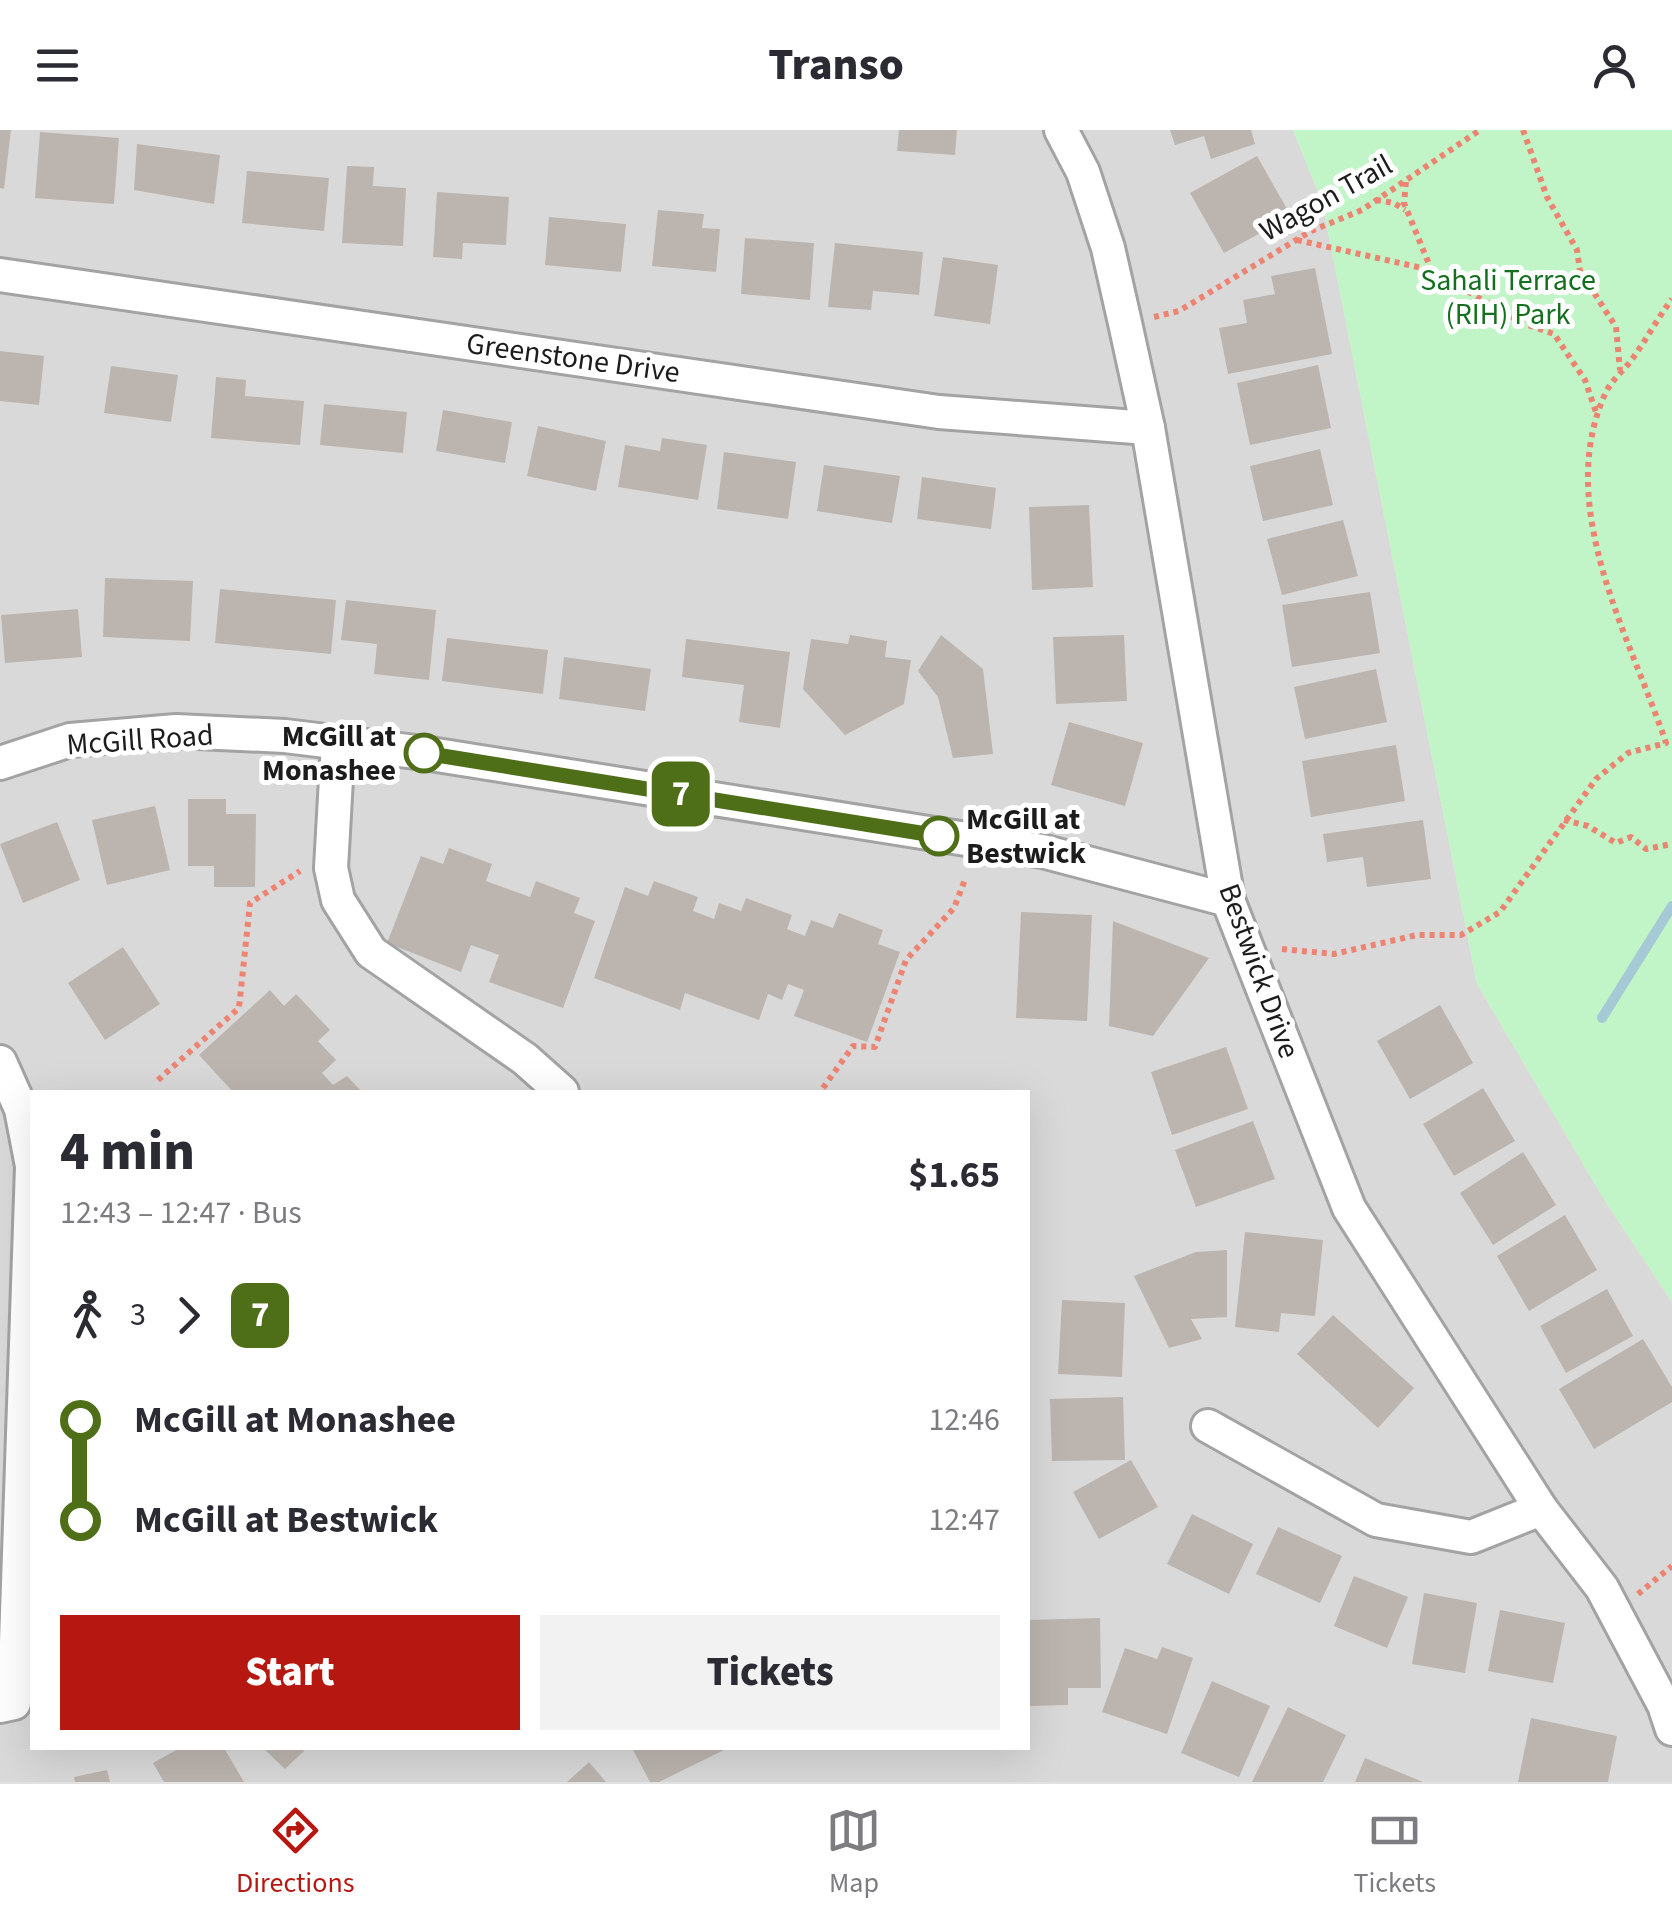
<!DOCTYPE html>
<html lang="en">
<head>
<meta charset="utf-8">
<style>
	:root { --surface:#fff; --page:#f2f2f3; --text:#2b2b33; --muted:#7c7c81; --line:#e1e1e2; --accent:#b61811 }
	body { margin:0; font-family:"Source Sans 3",sans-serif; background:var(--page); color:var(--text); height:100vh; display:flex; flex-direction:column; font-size:38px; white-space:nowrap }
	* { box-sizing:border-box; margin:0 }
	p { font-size:32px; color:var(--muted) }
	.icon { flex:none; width:55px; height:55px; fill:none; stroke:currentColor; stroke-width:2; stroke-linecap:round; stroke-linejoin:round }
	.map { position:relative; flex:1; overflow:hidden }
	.sheet { position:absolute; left:30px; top:960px; width:1000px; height:660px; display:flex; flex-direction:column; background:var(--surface); border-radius:0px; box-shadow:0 10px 40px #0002 }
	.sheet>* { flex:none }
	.badge { padding:0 20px; border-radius:15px; font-size:35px; line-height:65px }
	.map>.badge { position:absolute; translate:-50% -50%; box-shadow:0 0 0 5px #fff }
	.legs { display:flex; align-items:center; gap:15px; height:110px; padding:0 30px; font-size:32px }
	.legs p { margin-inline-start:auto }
	.overview { display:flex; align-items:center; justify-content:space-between; height:170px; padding:0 30px }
	h1 { font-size:55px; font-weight:800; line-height:75px }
	.cta { display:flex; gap:20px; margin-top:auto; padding:20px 30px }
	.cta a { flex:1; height:115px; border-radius:0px; background:var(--accent); color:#fff; font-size:40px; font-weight:800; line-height:115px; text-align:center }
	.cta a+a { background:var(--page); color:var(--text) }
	ul { padding:0 30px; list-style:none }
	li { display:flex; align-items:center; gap:35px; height:100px; font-size:38px }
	li i { display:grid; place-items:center; width:15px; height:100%; margin:0 12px; background:currentColor }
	li i::after { content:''; width:25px; height:25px; margin:-12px; border:8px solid; border-radius:50%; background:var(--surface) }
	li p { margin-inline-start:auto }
	li:first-child i { background:linear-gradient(#0000 50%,currentColor 0) }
	li:last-child i { background:linear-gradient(currentColor 50%,#0000 0) }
	header { display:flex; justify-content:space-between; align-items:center; height:130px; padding:0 30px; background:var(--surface); font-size:45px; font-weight:800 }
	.tab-bar { display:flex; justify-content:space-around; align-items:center; height:140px; border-top:2px solid var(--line); background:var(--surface); font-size:28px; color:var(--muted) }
	.tab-bar a { display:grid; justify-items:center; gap:5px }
	.tab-bar .active { color:var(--accent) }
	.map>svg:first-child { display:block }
	.residential { fill:#dad9d9; fill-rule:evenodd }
	.park { fill:#c1f4c7 }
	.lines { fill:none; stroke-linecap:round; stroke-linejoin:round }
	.stream { stroke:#a6c9d6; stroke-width:10 }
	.building { fill:#bcb5af }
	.minor-casing { stroke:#a3a3a3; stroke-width:38 }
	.path { stroke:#ed8472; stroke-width:6; stroke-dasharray:5 5; stroke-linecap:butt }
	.minor { stroke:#fff; stroke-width:32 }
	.line-1-casing { stroke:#fff; stroke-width:22 }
	.line-1 { stroke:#4f6e18; stroke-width:15 }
	.stop-1-dot { fill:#fff; stroke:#4f6e18; stroke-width:5 }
	.labels { text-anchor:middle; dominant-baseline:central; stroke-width:10; stroke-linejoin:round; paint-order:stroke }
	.street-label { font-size:30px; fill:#1c1c1c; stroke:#fff }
	.park-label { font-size:30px; fill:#146f1f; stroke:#fff }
	.stop-label { font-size:30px; font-weight:bold; fill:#1c1c1c; stroke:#fff; text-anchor:end }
</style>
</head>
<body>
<header><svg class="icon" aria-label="menu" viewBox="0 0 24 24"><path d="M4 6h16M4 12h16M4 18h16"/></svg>Transo<svg class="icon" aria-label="person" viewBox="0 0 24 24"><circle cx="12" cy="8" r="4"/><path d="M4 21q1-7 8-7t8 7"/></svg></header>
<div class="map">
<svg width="1672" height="1652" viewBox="0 0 1672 1652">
	<rect width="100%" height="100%" fill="#ece9e2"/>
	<path class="residential" d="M0,0H1293L1322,72L1477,854L1605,1071L1672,1172V1652H0ZM32,962H1028V1618H32Z"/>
	<path class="park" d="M1293,0H1672V1172L1605,1071L1477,854L1322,72Z"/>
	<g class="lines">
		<path class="stream" d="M1602,888L1672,776"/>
	</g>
	<g class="building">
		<path d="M0,0H11L4,59L0,58Z"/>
		<path d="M899,0H957L955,25L897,21Z"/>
		<path d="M1170,0H1251L1255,14L1211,29L1204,6L1175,15Z"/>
		<path d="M40,2L119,8L114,74L35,68Z"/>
		<path d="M137,14L220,25L214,74L134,60Z"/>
		<path d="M1257,26L1291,86L1224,123L1190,63Z"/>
		<path d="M347,36L374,37L373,56L406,58L403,116L342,113Z"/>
		<path d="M247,41L329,48L324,101L242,93Z"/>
		<path d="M437,62L509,67L506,115L463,113L462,129L433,127Z"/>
		<path d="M658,80L704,84L702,98L720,99L716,142L652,136Z"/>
		<path d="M549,87L626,94L621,142L545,135Z"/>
		<path d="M745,108L814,113L810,170L741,164Z"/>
		<path d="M835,113L923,122L919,165L873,161L871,180L828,177Z"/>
		<path d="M943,127L998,135L990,194L934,186Z"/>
		<path d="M1315,138L1332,224L1228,244L1219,198L1247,193L1243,170L1275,164L1271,146Z"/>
		<path d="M0,221L44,226L39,275L0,271Z"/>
		<path d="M1318,235L1331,298L1250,315L1237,253Z"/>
		<path d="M111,236L178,245L171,292L104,283Z"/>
		<path d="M216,247L246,250L245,266L304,271L300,315L211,308Z"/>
		<path d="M324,274L407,282L403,323L320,315Z"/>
		<path d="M443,280L512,292L505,333L436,321Z"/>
		<path d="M538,296L606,311L596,361L527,346Z"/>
		<path d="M662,308L707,315L698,370L618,357L625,315L660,321Z"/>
		<path d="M1320,319L1333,375L1263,391L1250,336Z"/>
		<path d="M724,322L796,332L788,389L717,379Z"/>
		<path d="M824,335L900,346L892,393L817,381Z"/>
		<path d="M922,347L996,358L991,399L917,389Z"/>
		<path d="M1089,375L1093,457L1032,460L1029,377Z"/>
		<path d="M1343,390L1358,446L1282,465L1267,409Z"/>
		<path d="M105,448L193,451L190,511L103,507Z"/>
		<path d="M220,459L336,470L331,524L215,513Z"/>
		<path d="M1370,462L1380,523L1292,537L1282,475Z"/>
		<path d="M346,470L436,480L429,550L374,544L377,514L341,510Z"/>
		<path d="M78,479L82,527L5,533L1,485Z"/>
		<path d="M850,505L887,511L885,527L911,530L904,574L845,605L803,559L811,509L848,514Z"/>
		<path d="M941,505L983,539L993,624L953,628L938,567L918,541Z"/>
		<path d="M1124,505L1127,571L1056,574L1053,507Z"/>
		<path d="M447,508L548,520L543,564L442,551Z"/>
		<path d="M686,509L790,522L780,598L739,592L744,555L682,547Z"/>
		<path d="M564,527L651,539L645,581L559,569Z"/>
		<path d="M1376,539L1387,592L1305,609L1294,557Z"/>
		<path d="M1069,592L1143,613L1125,676L1051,655Z"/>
		<path d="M1396,615L1405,671L1311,687L1302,631Z"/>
		<path d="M188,669H226V684H256L255,757H214V736H188Z"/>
		<path d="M155,676L170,740L107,755L92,690Z"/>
		<path d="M1423,690L1431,749L1367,757L1363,727L1327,732L1323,704Z"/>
		<path d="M57,692L80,750L23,773L0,714Z"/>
		<path d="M449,718L492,734L486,751L530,767L536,751L580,768L574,783L595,791L563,878L489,852L499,825L471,815L461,842L387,813L421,726L443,734Z"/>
		<path d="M654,751L698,767L693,781L714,789L719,773L741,781L746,768L792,785L787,799L805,806L811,790L833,798L839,783L883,800L878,814L900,822L867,912L794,886L804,860L788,854L782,870L768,864L759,890L685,863L680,880L594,848L625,757L648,766Z"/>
		<path d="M1021,782L1092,785L1087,891L1016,888Z"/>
		<path d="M1113,791L1209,828L1153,906L1109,896Z"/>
		<path d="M123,817L160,874L105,910L68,853Z"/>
		<path d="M270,860L284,876L296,864L330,900L318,911L336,930L322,943L333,955L347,946L362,962H233L199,925Z"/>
		<path d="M1440,875L1473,933L1410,969L1377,911Z"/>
		<path d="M1226,917L1248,979L1172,1005L1151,942Z"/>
		<path d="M1483,958L1515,1011L1454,1046L1423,994Z"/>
		<path d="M1253,991L1275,1049L1196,1077L1175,1020Z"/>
		<path d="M1523,1022L1556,1075L1493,1115L1460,1063Z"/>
		<path d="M1565,1085L1597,1140L1529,1181L1497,1126Z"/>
		<path d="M1245,1102L1323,1110L1315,1186L1281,1183L1279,1202L1235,1197Z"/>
		<path d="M1227,1120V1187L1191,1189L1202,1209L1169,1218L1134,1146L1196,1122Z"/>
		<path d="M1607,1159L1633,1206L1566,1243L1540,1196Z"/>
		<path d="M1062,1170L1125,1173L1122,1247L1058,1244Z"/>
		<path d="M1333,1185L1414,1258L1378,1298L1297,1224Z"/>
		<path d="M1643,1209L1672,1257V1272L1594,1319L1559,1259Z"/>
		<path d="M1123,1267L1125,1330L1052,1331L1050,1269Z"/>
		<path d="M1131,1330L1158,1377L1099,1409L1073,1362Z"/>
		<path d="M1192,1384L1253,1414L1229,1464L1167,1434Z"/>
		<path d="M1278,1397L1342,1426L1320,1473L1256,1444Z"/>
		<path d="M1354,1446L1408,1467L1387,1518L1334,1496Z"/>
		<path d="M1424,1463L1477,1473L1465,1543L1412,1534Z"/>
		<path d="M1500,1480L1565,1493L1553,1553L1488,1541Z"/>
		<path d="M1100,1488L1101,1558H1068V1575L1028,1576V1490Z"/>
		<path d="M1162,1517L1193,1528L1167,1604L1102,1582L1125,1518L1157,1529Z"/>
		<path d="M1212,1551L1270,1576L1239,1647L1181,1623Z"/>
		<path d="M1288,1577L1346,1605L1323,1652H1252Z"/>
		<path d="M1531,1588L1617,1606L1608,1652H1518Z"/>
		<path d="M180,1618H224L244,1652H164L153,1633Z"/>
		<path d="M263,1618H307L285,1639Z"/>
		<path d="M632,1618H728L659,1652H650Z"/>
		<path d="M1365,1628L1423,1652H1355Z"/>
		<path d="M589,1632L606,1652H567Z"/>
		<path d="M107,1640L110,1652H75L74,1647Z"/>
	</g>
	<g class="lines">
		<defs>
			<g id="minor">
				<path d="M1061,0L1083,42L1108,118L1125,193L1148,298L1228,770L1349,1078L1541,1379L1602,1458L1664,1575L1672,1599"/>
				<path d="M0,145L939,282L1148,298"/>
				<path d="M338,613L331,738L338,770L371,822L525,929L562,962"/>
				<path d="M0,633L70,610L176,601L285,606L424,623L1042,721L1228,770"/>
				<path d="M0,932L21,979L32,1036L14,1573L0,1576"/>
				<path d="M1208,1296L1376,1390L1471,1407L1541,1379"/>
			</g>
		</defs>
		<use href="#minor" class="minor-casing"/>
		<g class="path">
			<path d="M1523,0L1547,67L1577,120L1580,141L1616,197L1620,240"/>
			<path d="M1406,52L1404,73L1431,139"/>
			<path d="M1376,70L1394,73L1405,80"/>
			<path d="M1297,110L1431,140L1522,193L1554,204L1585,250L1597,285"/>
			<path d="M1154,187L1179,181L1311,101L1362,80L1480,0"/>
			<path d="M1564,690L1588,696L1616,713L1631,707L1646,719L1672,714"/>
			<path d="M1282,819L1334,824L1417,805H1461L1500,782L1596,649L1628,623L1666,613C1630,506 1553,376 1606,262C1612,250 1622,242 1630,232C1645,212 1657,189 1672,169"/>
			<path d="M158,950L239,878L250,773L300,741"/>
			<path d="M823,958L853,916L875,917L906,830L954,778L966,747"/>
			<path d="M1638,1464L1672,1436"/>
		</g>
		<use href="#minor" class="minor"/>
	</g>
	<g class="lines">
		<defs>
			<path id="line-1" d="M424,623L939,706"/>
		</defs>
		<use href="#line-1" class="line-1-casing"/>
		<use href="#line-1" class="line-1"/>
	</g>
	<g class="stop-1-dot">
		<circle cx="424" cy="623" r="18"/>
		<circle cx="939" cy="706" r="18"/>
	</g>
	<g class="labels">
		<g class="street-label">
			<text transform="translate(1326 68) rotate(-29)">Wagon Trail</text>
			<text transform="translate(573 228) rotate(8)">Greenstone Drive</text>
			<text transform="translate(140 610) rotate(-4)">McGill Road</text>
			<text transform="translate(1259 841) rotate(70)">Bestwick Drive</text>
		</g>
		<g class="park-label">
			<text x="1508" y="150">Sahali Terrace<tspan x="1508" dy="34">(RIH) Park</tspan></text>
		</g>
		<g class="stop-label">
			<text x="396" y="606">McGill at<tspan x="396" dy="34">Monashee</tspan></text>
			<text x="966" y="689" text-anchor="start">McGill at<tspan x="966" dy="34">Bestwick</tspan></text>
		</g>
	</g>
</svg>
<b class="badge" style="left:681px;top:664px;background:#4f6e18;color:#fff">7</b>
<section class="sheet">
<div class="overview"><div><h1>4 min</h1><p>12:43 – 12:47 · Bus</p></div><b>$1.65</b></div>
<div class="legs"><svg class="icon" aria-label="walk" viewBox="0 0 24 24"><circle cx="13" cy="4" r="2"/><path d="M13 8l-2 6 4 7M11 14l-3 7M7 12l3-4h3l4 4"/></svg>3<svg class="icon" aria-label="forward" viewBox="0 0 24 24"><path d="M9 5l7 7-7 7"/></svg><b class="badge" style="background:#4f6e18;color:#fff">7</b></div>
<ul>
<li><i style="color:#4f6e18"></i><b>McGill at Monashee</b><p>12:46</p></li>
<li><i style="color:#4f6e18"></i><b>McGill at Bestwick</b><p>12:47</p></li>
</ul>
<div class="cta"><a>Start</a><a>Tickets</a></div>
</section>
</div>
<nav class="tab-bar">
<a class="active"><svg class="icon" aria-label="directions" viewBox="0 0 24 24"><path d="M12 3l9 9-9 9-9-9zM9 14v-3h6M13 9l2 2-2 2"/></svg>Directions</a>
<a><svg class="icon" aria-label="map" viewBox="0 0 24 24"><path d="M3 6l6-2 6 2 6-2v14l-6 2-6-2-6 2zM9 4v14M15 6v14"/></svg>Map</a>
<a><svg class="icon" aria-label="tickets" viewBox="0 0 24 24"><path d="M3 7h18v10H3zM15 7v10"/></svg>Tickets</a>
</nav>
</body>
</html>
